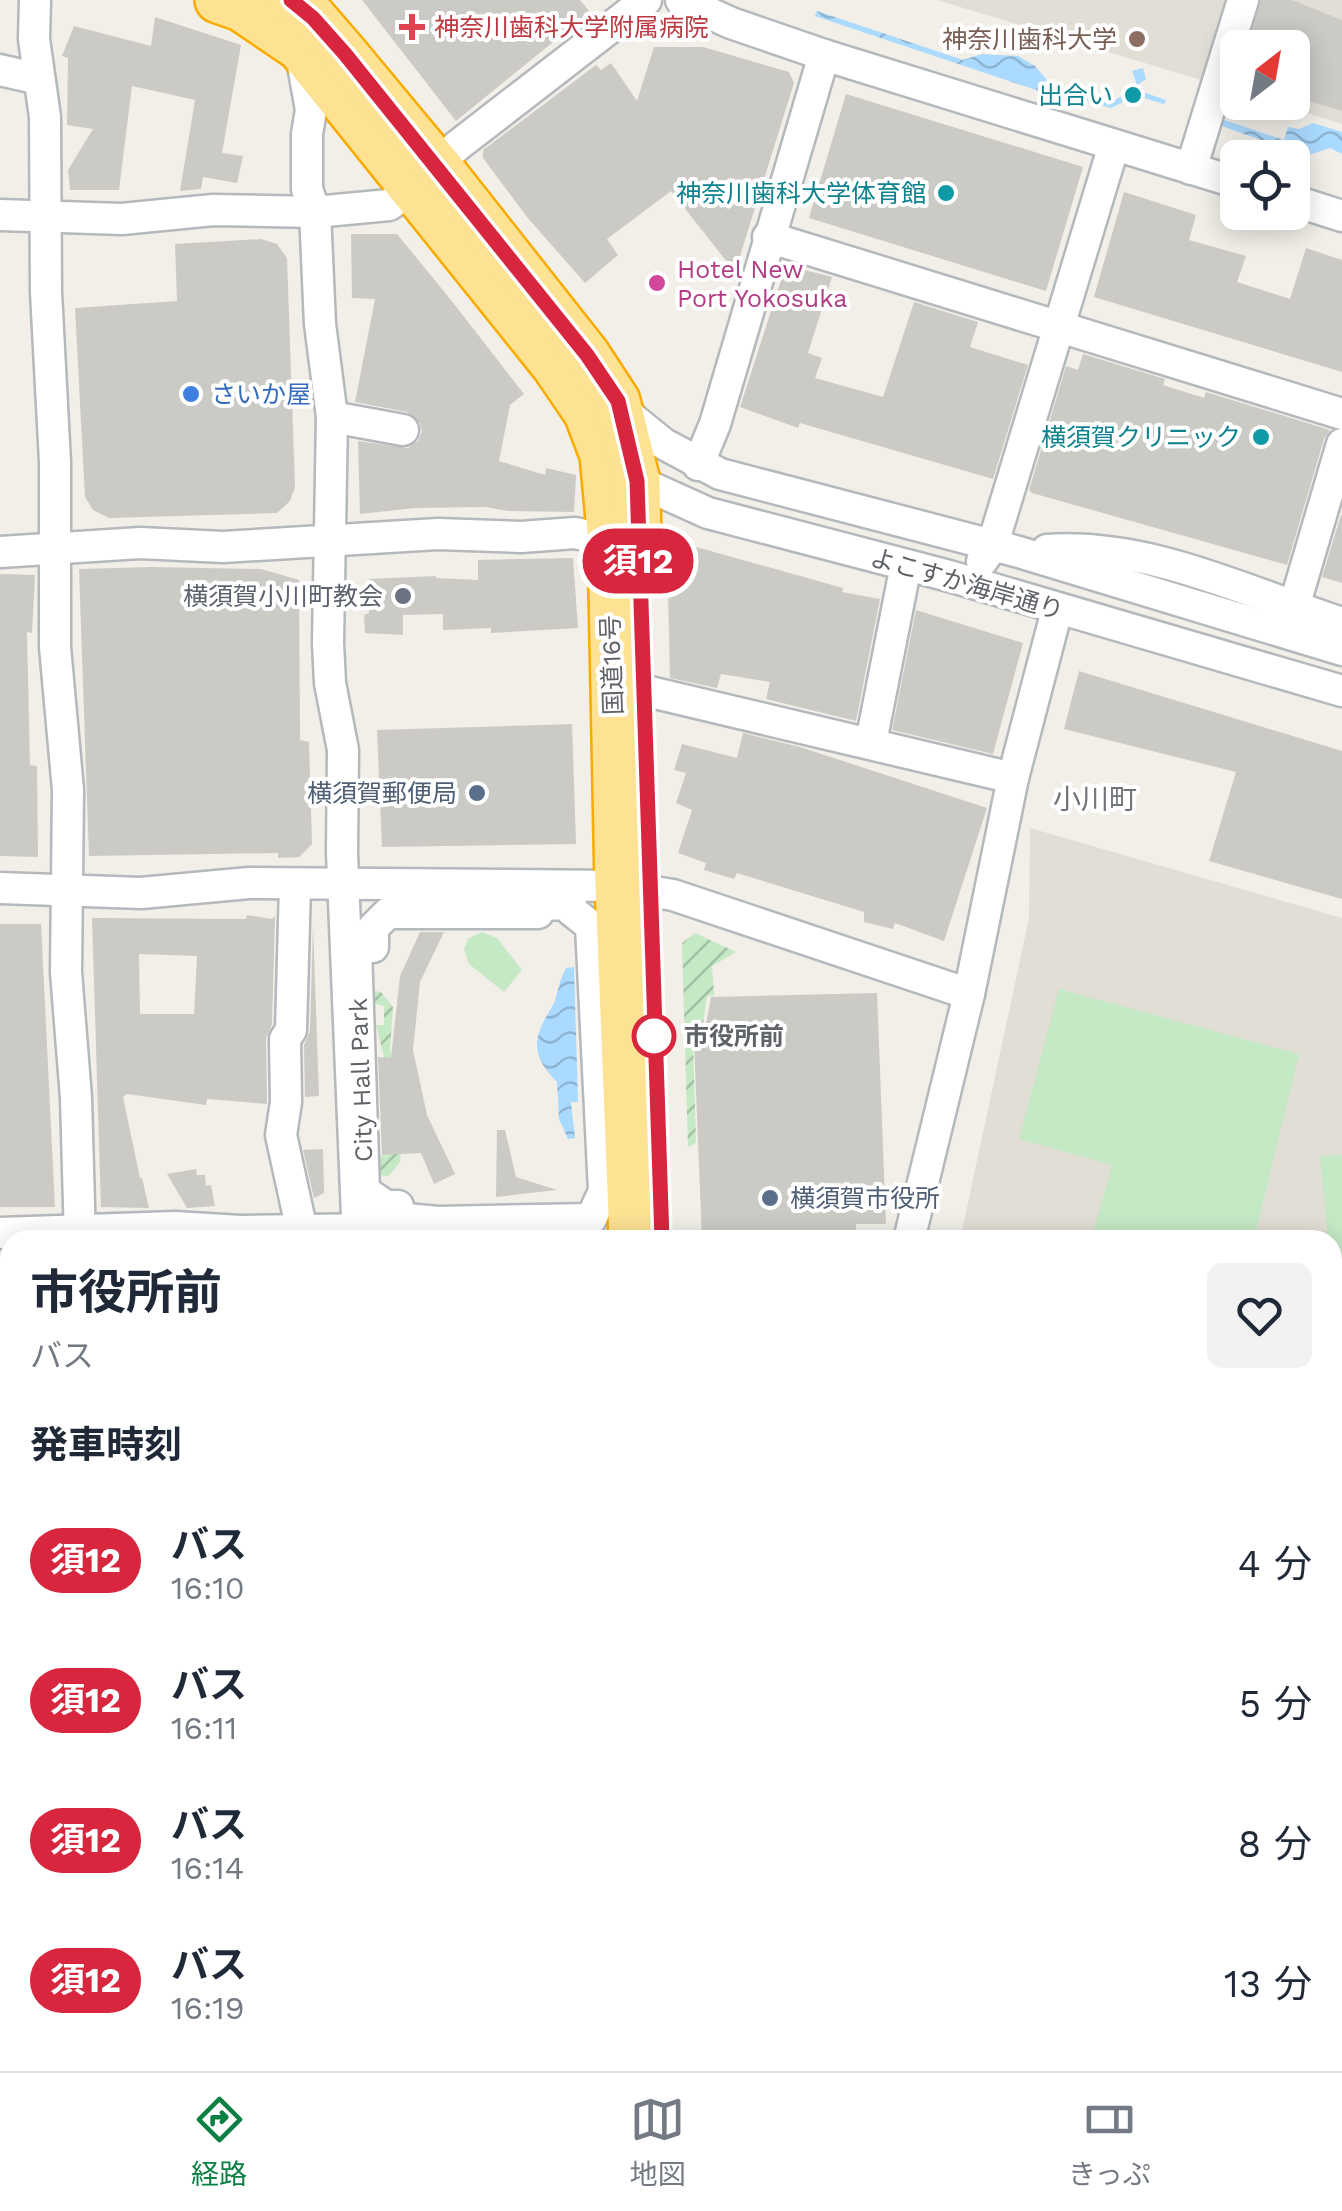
<!DOCTYPE html>
<html lang="ja">
<head>
<meta charset="utf-8">
<style>
	:root { --surface:#fff; --page:#f2f2f3; --text:#1f2937; --muted:#747a83; --line:#e0e1e3; --accent:#0b8043 }
	body { margin:0; font-family:"Work Sans","Noto Sans JP",sans-serif; background:var(--page); color:var(--text); height:100vh; display:flex; flex-direction:column; font-size:38px; white-space:nowrap }
	* { box-sizing:border-box; margin:0 }
	p { font-size:32px; color:var(--muted) }
	.icon { flex:none; width:55px; height:55px; fill:none; stroke:currentColor; stroke-width:2; stroke-linecap:round; stroke-linejoin:round }
	.map { position:relative; flex:1; overflow:hidden }
	.panel { position:absolute; left:0px; top:1230px; width:1342px; height:842px; display:flex; flex-direction:column; background:var(--surface); border-radius:30px 30px 0 0; box-shadow:0 5px 25px #0003 }
	.panel>* { flex:none }
	.badge { padding:0 20px; border-radius:32px; font-size:35px; line-height:65px }
	.needle { width:65px; rotate:31deg }
	.tools { position:absolute; left:1220px; top:30px; display:grid; gap:20px }
	.tools a { display:grid; place-items:center; width:90px; height:90px; border-radius:15px; background:var(--surface); box-shadow:0 5px 25px #0003; font-size:50px }
	.map>.badge { position:absolute; translate:-50% -50%; box-shadow:0 0 0 5px #fff }
	h2 { padding:0 30px; font-size:38px; line-height:90px }
	.round { display:grid; place-items:center; flex:none; width:105px; height:105px; border-radius:15px; background:var(--page) }
	.overview { display:flex; align-items:center; justify-content:space-between; height:170px; padding:0 30px }
	h1 { font-size:48px; font-weight:700; line-height:75px }
	ul { padding:0; list-style:none }
	li { display:flex; align-items:center; gap:30px; height:140px; padding:0 30px }
	li div { flex:1 }
	li b { display:block; font-size:38px }
	li em { font-style:normal }
	li .badge { min-width:110px; font-weight:700; text-align:center }
	.dock { display:flex; justify-content:space-around; align-items:center; height:140px; border-top:2px solid var(--line); background:var(--surface); font-size:28px; color:var(--muted) }
	.dock a { display:grid; justify-items:center; gap:5px }
	.dock .active { color:var(--accent) }
	.map>svg:first-child { display:block }
	.education { fill:#e1ded6 }
	.park { fill:#c5e8c5 }
	.garden { fill:url(#garden-furrows) }
	.water { fill:url(#water-waves) }
	.lines { fill:none; stroke-linecap:round; stroke-linejoin:round }
	.stream { stroke:#aadaff; stroke-width:8 }
	.building { fill:#cccac5; fill-rule:evenodd }
	.minor-casing { stroke:#b5b8bc; stroke-width:35 }
	.highway-casing { stroke:#f9ab00; stroke-width:50 }
	.minor { stroke:#fff; stroke-width:30 }
	.highway { stroke:#fde293; stroke-width:45 }
	.line-casing { stroke:#fff; stroke-width:22 }
	.line { stroke:#d7263d; stroke-width:15 }
	.health-dot { fill:#e0444e; stroke:#fff; stroke-width:4 }
	.education-dot { fill:#8d6e63; stroke:#fff; stroke-width:4 }
	.culture-dot { fill:#0f9aa8; stroke:#fff; stroke-width:4 }
	.hotel-dot { fill:#d1479c; stroke:#fff; stroke-width:4 }
	.shop-dot { fill:#3f7fe0; stroke:#fff; stroke-width:4 }
	.worship-dot { fill:#6b7280; stroke:#fff; stroke-width:4 }
	.service-dot { fill:#5c6f8a; stroke:#fff; stroke-width:4 }
	.stop-dot { fill:#fff; stroke:#d7263d; stroke-width:5 }
	.labels { text-anchor:middle; dominant-baseline:central; stroke-width:8; stroke-linejoin:round; paint-order:stroke }
	.health-label { font-size:25px; fill:#be3a42; stroke:#fff; text-anchor:start }
	.education-label { font-size:25px; fill:#785e54; stroke:#fff; text-anchor:end }
	.culture-label { font-size:25px; fill:#0d838f; stroke:#fff; text-anchor:end }
	.hotel-label { font-size:25px; fill:#b23c85; stroke:#fff; text-anchor:start }
	.shop-label { font-size:25px; fill:#366cbe; stroke:#fff; text-anchor:start }
	.street-label { font-size:25px; fill:#5f6368; stroke:#fff }
	.worship-label { font-size:25px; fill:#5b616d; stroke:#fff; text-anchor:end }
	.service-label { font-size:25px; fill:#4e5e75; stroke:#fff; text-anchor:end }
	.stop-label { font-size:25px; font-weight:bold; fill:#5f6368; stroke:#fff; text-anchor:start }
	.neighbourhood-label { font-size:28px; fill:#70757a; stroke:#fff }
</style>
</head>
<body>
<div class="map">
<svg width="1342" height="2071" viewBox="0 0 1342 2071">
	<defs>
		<pattern id="garden-furrows" width="10" height="10" patternUnits="userSpaceOnUse" patternTransform="scale(2.5)"><rect width="10" height="10" fill="#c5e8c5"/><path d="M-1 1l2-2M0 10L10 0M9 11l2-2" fill="none" stroke="#a3c0a4"/></pattern>
		<pattern id="water-waves" width="16" height="10" patternUnits="userSpaceOnUse" patternTransform="scale(2.5)"><rect width="16" height="10" fill="#aadaff"/><path d="M0 5q4-4 8 0t8 0" fill="none" stroke="#8eb4d2"/></pattern>
	</defs>
	<rect width="100%" height="100%" fill="#f1efe8"/>
	<g class="education">
		<path d="M937,0H1342V124L1273,103L1292,102V48H1238L1237,91Z"/>
		<path d="M1030,828L1342,918V1520L1332,1518V1240H960L1029,918Z"/>
	</g>
	<g class="park">
		<path d="M482,932L497,938L522,970L504,992L469,964L464,949L468,939Z"/>
		<path d="M1059,989L1299,1054L1254,1240H1091L1112,1165L1019,1139Z"/>
		<path d="M1342,1155V1266L1333,1267L1332,1240H1328L1320,1156Z"/>
	</g>
	<g class="garden">
		<path d="M695,933L736,952L712,966L714,995L707,996L701,1038L693,1040L696,1143L688,1147L682,943Z"/>
		<path d="M371,976L374,991L381,992L393,1007L390,1049L408,1136L402,1142L400,1162L389,1176L366,1175L370,1157L389,1155L384,1057L376,1025H384V1006L373,1003Z"/>
	</g>
	<g class="water">
		<path d="M817,11L963,60L982,54L1018,56L1035,66L1053,87L1110,103L1134,89L1136,82L1132,71L1143,68L1146,79L1139,84L1137,90L1166,100L1164,104L1140,97L1135,101L1129,99L1111,108L1051,90L1048,94L815,16Z"/>
		<path d="M1221,119L1284,140L1288,127L1299,129L1313,123L1342,132V154L1330,148L1306,156L1219,125Z"/>
		<path d="M574,967L578,1102H571L575,1138L568,1139L559,1119L557,1082C528,1053 534,1036 553,1005C557,998 559,980 566,968Z"/>
	</g>
	<g class="lines">
		<path class="stream" d="M1332,1677L1342,1679"/>
	</g>
	<g class="building">
		<path d="M362,0H580L590,12L456,121Z"/>
		<path d="M1261,0H1292L1342,20V111L1292,96V48H1248Z"/>
		<path d="M155,17L241,45L222,153L243,156L237,183L203,177L201,189L180,191L195,100L132,86L119,190H70L68,170L93,129L67,125L68,58L62,56L74,26L151,46Z"/>
		<path d="M654,47H703L789,72L794,83L735,272L671,191L607,239L618,255L585,283L527,217L483,158V150L596,65L601,70L611,63L637,101Z"/>
		<path d="M846,94L1083,167L1046,291L809,218Z"/>
		<path d="M1124,192L1196,215L1189,240L1246,256L1237,282L1290,299L1306,248L1342,260V372L1094,297Z"/>
		<path d="M351,234H397L451,300L524,394L510,405L499,461L545,475L546,468L576,475L574,512L507,511L486,507L415,508L360,514L358,441L408,448L418,441L422,432L420,423L407,412L355,402L375,299L352,298Z"/>
		<path d="M261,239L277,244L287,258L295,487L290,501L277,513L109,518L93,510L85,497L75,308L177,301L175,244Z"/>
		<path d="M793,267L832,277L808,353L822,358L815,378L883,397L914,302L978,322L970,347L1028,365L993,479L800,423L798,428L740,407L784,271L790,275Z"/>
		<path d="M1083,354L1165,379L1163,385L1204,398L1206,392L1330,430L1324,439L1287,565L1032,493L1029,490L1066,366L1078,370Z"/>
		<path d="M1341,515H1342V583L1322,577Z"/>
		<path d="M675,541L843,588L842,592L880,599L856,721L766,699L770,682L721,674L717,688L670,678L667,548Z"/>
		<path d="M573,558L578,628L491,633V628L443,630V614L403,615V635L365,633L364,615L369,613V579L436,576V578L478,580V560Z"/>
		<path d="M151,567L261,569L299,580L300,740L309,742L312,844L299,857L278,858V853L89,856L79,569Z"/>
		<path d="M0,574L35,575L32,633L27,632L30,765L37,766L38,857L0,856Z"/>
		<path d="M916,610L1023,643L993,754L892,730Z"/>
		<path d="M1079,671L1342,751V899L1209,861L1236,772L1064,729Z"/>
		<path d="M572,724L576,844L382,847L377,730Z"/>
		<path d="M743,733L800,747L987,808L944,941L895,923L893,929L864,922V912L737,873L734,879L704,870L706,863L678,853L692,810L676,803L686,773L674,770L682,744L737,758Z"/>
		<path d="M247,915L272,919L275,916L272,1024L266,1039L267,1104L207,1099L206,1105L127,1094L123,1097L140,1178H142L149,1208L101,1207L92,918L246,919ZM139,954L197,956L194,1014H140Z"/>
		<path d="M0,924H41L55,1207H0Z"/>
		<path d="M313,925L319,1096L305,1097L304,1045L310,1031Z"/>
		<path d="M420,932H444L420,982L413,1050L427,1115L455,1174L434,1184L421,1153L382,1155L378,1057L391,1058L400,976Z"/>
		<path d="M877,993L886,1224H856V1230L801,1231V1240H702L694,1041H703L711,997Z"/>
		<path d="M497,1130H505L516,1177L557,1190L496,1197Z"/>
		<path d="M323,1149L324,1193L314,1198L303,1150Z"/>
		<path d="M196,1169L197,1175H205L206,1186L211,1185L215,1206L187,1208L167,1174Z"/>
	</g>
	<g class="lines">
		<defs>
			<g id="minor">
				<path d="M35,0L34,39L45,117L46,292L55,462V647L68,790L66,972L76,1098L80,1240"/>
				<path d="M681,0L731,23L824,55L1238,183"/>
				<path d="M301,54L311,110L307,134V189L315,212L320,324L332,417L328,643L330,683L343,750L342,853L358,1240"/>
				<path d="M0,70L39,79"/>
				<path d="M1191,169L1243,0"/>
				<path d="M1292,200L1342,216"/>
				<path d="M0,215L122,219L213,210L315,212L389,205L414,187L457,146L646,0"/>
				<path d="M768,237L1342,414"/>
				<path d="M619,402L633,419L664,444L720,474L1019,552L1342,650"/>
				<path d="M332,417L403,430"/>
				<path d="M698,465L715,424L824,55"/>
				<path d="M625,472L637,481L708,513L949,576L1342,691"/>
				<path d="M1047,550C1150,543 1246,592 1342,623"/>
				<path d="M0,552L140,543L223,547L438,534L521,537L575,533L611,541"/>
				<path d="M982,561L992,547L1114,145"/>
				<path d="M1294,607L1342,444"/>
				<path d="M642,690L1013,778"/>
				<path d="M871,742L906,565"/>
				<path d="M295,885L291,1030L285,1039L286,1102L281,1135L302,1231"/>
				<path d="M0,888L141,893L249,883L618,886L673,895L969,994"/>
				<path d="M539,904L571,905L572,911L591,926L604,1191L591,1219L438,1222L396,1218L398,1206H386L364,1191L356,948L373,947V928L388,913H538Z"/>
				<path d="M0,1233L175,1227L240,1231L378,1229"/>
				<path d="M909,1240L969,994L1013,778L1057,610"/>
				<path d="M1332,1541L1342,1542"/>
				<path d="M0,1577L10,1576"/>
				<path d="M0,1910L10,1913"/>
				<path d="M1332,1948L1342,1945"/>
				<path d="M0,1982L10,2015"/>
				<path d="M31,2062L35,2071"/>
				<path d="M195,2062L199,2071"/>
				<path d="M398,2062L401,2071"/>
				<path d="M604,2062L607,2071"/>
				<path d="M641,2062L677,2071"/>
				<path d="M1108,2062L1110,2071"/>
				<path d="M1277,2062L1279,2071"/>
				<path d="M934,2071L962,2062"/>
			</g>
			<g id="highway">
				<path d="M218,0L241,8L300,48L555,366L587,413L603,455L611,541L618,886L632,1240"/>
				<path d="M291,0L313,17L345,54L438,166L587,355L617,401L637,481L638,549"/>
				<path d="M904,2062L907,2071"/>
			</g>
		</defs>
		<use href="#minor" class="minor-casing"/>
		<use href="#highway" class="highway-casing"/>
		<use href="#minor" class="minor"/>
		<use href="#highway" class="highway"/>
	</g>
	<g class="lines">
		<defs>
			<path id="line" d="M291,0L313,18L345,54L587,355L618,401L637,481L662,1240"/>
		</defs>
		<use href="#line" class="line-casing"/>
		<use href="#line" class="line"/>
	</g>
	<path class="health-dot" d="M407 12h10v10h10v10h-10v10h-10v-10h-10v-10h10z"/>
	<circle class="education-dot" cx="1137" cy="39" r="10"/>
	<g class="culture-dot">
		<circle cx="1133" cy="95" r="10"/>
		<circle cx="946" cy="193" r="10"/>
		<circle cx="1261" cy="437" r="10"/>
	</g>
	<circle class="hotel-dot" cx="657" cy="283" r="10"/>
	<circle class="shop-dot" cx="191" cy="394" r="10"/>
	<circle class="worship-dot" cx="403" cy="596" r="10"/>
	<g class="service-dot">
		<circle cx="477" cy="793" r="10"/>
		<circle cx="770" cy="1198" r="10"/>
	</g>
	<circle class="stop-dot" cx="654" cy="1036" r="20"/>
	<g class="labels">
		<g class="health-label">
			<text x="434" y="27">神奈川歯科大学附属病院</text>
		</g>
		<g class="education-label">
			<text x="1117" y="39">神奈川歯科大学</text>
		</g>
		<g class="culture-label">
			<text x="1113" y="95">出合い</text>
			<text x="926" y="193">神奈川歯科大学体育館</text>
			<text x="1241" y="437">横須賀クリニック</text>
		</g>
		<g class="hotel-label">
			<text x="677" y="269">Hotel New<tspan x="677" dy="29">Port Yokosuka</tspan></text>
		</g>
		<g class="shop-label">
			<text x="211" y="394">さいか屋</text>
		</g>
		<g class="street-label">
			<text transform="translate(967 584) rotate(16)">よこすか海岸通り</text>
			<text transform="translate(612 665) rotate(-92)">国道16号</text>
			<text transform="translate(361 1080) rotate(-92)">City Hall Park</text>
		</g>
		<g class="worship-label">
			<text x="383" y="596">横須賀小川町教会</text>
		</g>
		<g class="service-label">
			<text x="457" y="793">横須賀郵便局</text>
			<text x="790" y="1198" text-anchor="start">横須賀市役所</text>
		</g>
		<g class="stop-label">
			<text x="684" y="1036">市役所前</text>
		</g>
		<g class="neighbourhood-label">
			<text x="1095" y="799">小川町</text>
		</g>
	</g>
</svg>
<div class="tools">
<a><svg class="needle" viewBox="-14 -14 28 28"><path d="M0-13l5 13h-10z" fill="#e53935"/><path d="M0 13l5-13h-10z" fill="#747a83"/></svg></a>
<a><svg class="icon" aria-label="locate" viewBox="0 0 24 24"><circle cx="12" cy="12" r="6"/><path d="M12 2v4M12 18v4M2 12h4M18 12h4"/></svg></a>
</div>
<b class="badge" style="left:638px;top:561px;background:#d7263d;color:#fff">須12</b>
<section class="panel">
<div class="overview"><div><h1>市役所前</h1><p>バス</p></div><a class="round"><svg class="icon" aria-label="heart" viewBox="0 0 24 24"><path d="M12 20l-8-8c-3-5 5-10 8-4 3-6 11-1 8 4z"/></svg></a></div>
<h2>発車時刻</h2>
<ul>
<li><span class="badge" style="background:#d7263d;color:#fff">須12</span><div><b>バス</b><p>16:10</p></div><em>4 分</em></li>
<li><span class="badge" style="background:#d7263d;color:#fff">須12</span><div><b>バス</b><p>16:11</p></div><em>5 分</em></li>
<li><span class="badge" style="background:#d7263d;color:#fff">須12</span><div><b>バス</b><p>16:14</p></div><em>8 分</em></li>
<li><span class="badge" style="background:#d7263d;color:#fff">須12</span><div><b>バス</b><p>16:19</p></div><em>13 分</em></li>
</ul>
</section>
</div>
<nav class="dock">
<a class="active"><svg class="icon" aria-label="directions" viewBox="0 0 24 24"><path d="M12 3l9 9-9 9-9-9zM9 14v-3h6M13 9l2 2-2 2"/></svg>経路</a>
<a><svg class="icon" aria-label="map" viewBox="0 0 24 24"><path d="M3 6l6-2 6 2 6-2v14l-6 2-6-2-6 2zM9 4v14M15 6v14"/></svg>地図</a>
<a><svg class="icon" aria-label="tickets" viewBox="0 0 24 24"><path d="M3 7h18v10H3zM15 7v10"/></svg>きっぷ</a>
</nav>
</body>
</html>
